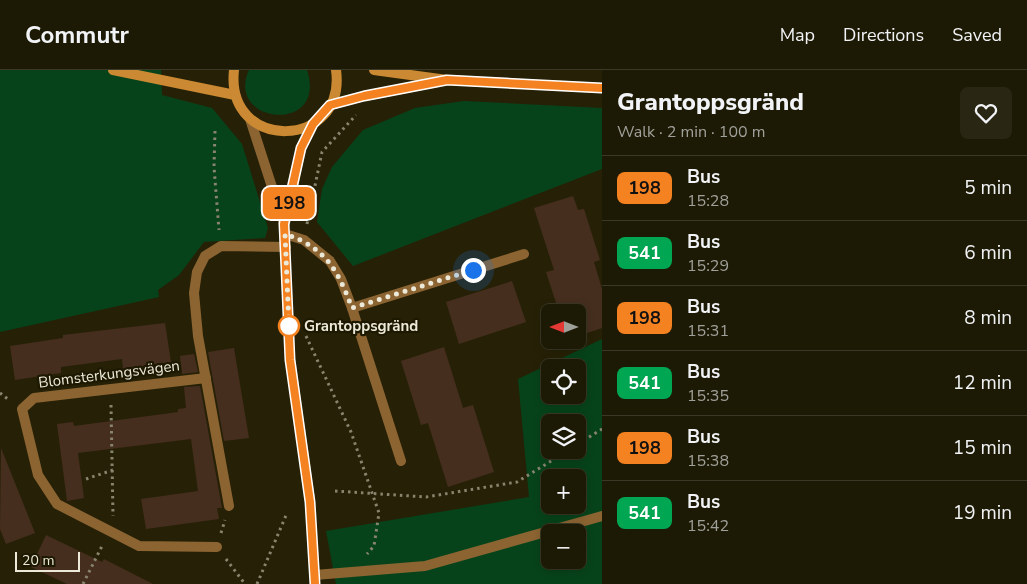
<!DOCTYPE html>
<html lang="en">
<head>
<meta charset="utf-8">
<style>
	:root { --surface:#1c1904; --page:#292613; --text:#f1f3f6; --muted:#a0a09a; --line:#3a3826 }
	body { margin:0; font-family:"Nunito Sans",sans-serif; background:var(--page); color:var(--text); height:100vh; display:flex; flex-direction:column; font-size:19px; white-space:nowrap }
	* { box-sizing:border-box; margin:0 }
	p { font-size:16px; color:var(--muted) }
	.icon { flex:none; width:28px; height:28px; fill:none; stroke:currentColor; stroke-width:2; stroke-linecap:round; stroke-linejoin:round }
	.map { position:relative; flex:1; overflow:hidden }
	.panel { display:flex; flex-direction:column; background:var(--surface); width:425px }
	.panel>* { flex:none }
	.badge { padding:0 10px; border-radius:8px; font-size:18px; line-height:32px }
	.needle { width:32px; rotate:270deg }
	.controls { position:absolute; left:541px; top:234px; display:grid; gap:10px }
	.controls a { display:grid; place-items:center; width:45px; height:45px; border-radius:8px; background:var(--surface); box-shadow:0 2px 8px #0003,0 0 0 1px var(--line); font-size:25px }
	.scale { position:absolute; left:15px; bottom:12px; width:65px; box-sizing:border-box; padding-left:5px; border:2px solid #ece9d9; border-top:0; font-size:14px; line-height:18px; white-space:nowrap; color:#ece9d9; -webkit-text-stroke:4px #1d1800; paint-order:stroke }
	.you { position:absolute; width:25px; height:25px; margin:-12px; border:4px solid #fff; border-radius:50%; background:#1a73e8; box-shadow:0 0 0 8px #1a73e833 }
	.map>.badge { position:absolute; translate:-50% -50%; box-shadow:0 0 0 2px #fff }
	.round { display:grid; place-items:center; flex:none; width:52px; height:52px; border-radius:8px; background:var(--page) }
	.headline { display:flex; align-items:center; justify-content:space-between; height:85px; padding:0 15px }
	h1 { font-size:24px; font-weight:800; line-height:38px }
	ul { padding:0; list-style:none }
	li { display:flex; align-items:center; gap:15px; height:65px; padding:0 15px; border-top:1px solid var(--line) }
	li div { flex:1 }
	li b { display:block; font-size:19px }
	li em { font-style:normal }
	li .badge { min-width:55px; font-weight:700; text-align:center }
	header { display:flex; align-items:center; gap:30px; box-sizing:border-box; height:70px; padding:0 25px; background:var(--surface); border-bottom:1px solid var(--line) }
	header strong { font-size:24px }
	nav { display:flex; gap:28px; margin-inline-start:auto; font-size:18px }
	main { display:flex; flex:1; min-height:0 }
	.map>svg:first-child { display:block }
	.green { fill:#07431a; fill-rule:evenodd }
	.building { fill:#452e1e }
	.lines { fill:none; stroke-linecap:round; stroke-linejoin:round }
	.path { stroke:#88846e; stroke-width:3; stroke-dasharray:2.5 4; stroke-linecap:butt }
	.lane { stroke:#8c6432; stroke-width:10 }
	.street { stroke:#8c6432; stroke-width:10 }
	.secondary { stroke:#ca8932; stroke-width:10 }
	.line-casing { stroke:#fff; stroke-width:11 }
	.line { stroke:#f58220; stroke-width:8 }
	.walk { stroke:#ece9d9; stroke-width:5; stroke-dasharray:0 9 }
	.stop-dot { fill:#fff; stroke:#f58220; stroke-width:2.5 }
	.labels { text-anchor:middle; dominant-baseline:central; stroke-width:4.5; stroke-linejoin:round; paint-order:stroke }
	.stop-label { font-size:15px; font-weight:bold; fill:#ece9d9; stroke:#1d1800; text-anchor:start }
	.street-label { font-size:15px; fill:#ece9d9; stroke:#1d1800 }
</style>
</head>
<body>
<header>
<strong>Commutr</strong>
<nav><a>Map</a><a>Directions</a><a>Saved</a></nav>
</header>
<main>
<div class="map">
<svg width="602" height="514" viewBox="0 0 602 514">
	<rect width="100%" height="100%" fill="#262106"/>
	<g class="green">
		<path d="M0,0H161L162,25L212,38L242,74L268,158L265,168L204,172L179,205L158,220L159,227L0,262Z"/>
		<path d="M249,0H307C328,65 224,54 249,0Z"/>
		<path d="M464,31L602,38V99L353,196L317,152L322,119L332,97L363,60L415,38Z"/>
		<path d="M602,269V514H336L326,461L529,427L518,309ZM550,298H578V325H550ZM550,352H578V380H550ZM550,408H578V435H550ZM550,462H578V490H550Z"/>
	</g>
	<g class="building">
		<path d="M573,126L578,140L584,139L600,190L594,192L602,219V258L578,266V242H559L546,202L554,200L534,138Z"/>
		<path d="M512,211L526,252L459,274L446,232Z"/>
		<path d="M165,253L171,292L123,299L122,289L61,297V303L15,310L10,276L63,268V265Z"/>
		<path d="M444,277L463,338L473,335L494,402L448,417L428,353L421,355L401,291Z"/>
		<path d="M234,278L249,368L224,371L208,282Z"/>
		<path d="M194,284L198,302L182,304L180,286Z"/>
		<path d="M200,316L222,438H217L219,449L146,459L141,429L198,421L191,369L78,383L84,428L67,431L57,354L73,352L74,356L178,342V339L186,338L184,317Z"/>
		<path d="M1,378L35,463L6,474L0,459Z"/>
		<path d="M46,465L102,492L104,489L153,514H67L31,497Z"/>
	</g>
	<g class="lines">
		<g class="path">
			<path d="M215,61L214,97L219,160"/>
			<path d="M307,154L322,82L356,45"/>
			<path d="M306,266L351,362L379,443L374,476L367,484"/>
			<path d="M0,323L9,330"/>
			<path d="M111,335L113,446"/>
			<path d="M578,374L602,359"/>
			<path d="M86,409L113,400"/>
			<path d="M335,421L426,427L517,412L569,380"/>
			<path d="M221,463L225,450"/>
			<path d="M226,489L245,514"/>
			<path d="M83,514L103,474"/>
			<path d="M257,514L287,443"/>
		</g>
		<path class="lane" d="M229,436L198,266L194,223L197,202L205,186L221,176L286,177"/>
		<g class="street">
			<path d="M250,49L284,154L290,289L310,431L315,514"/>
			<path d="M285,153L301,78L313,54"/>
			<path d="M285,164L304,170L330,191L341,209L352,238L401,391"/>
			<path d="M352,238L524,184"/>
			<path d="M206,308L34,328L22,339L38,405L57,434L139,476L217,477"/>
			<path d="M315,505L425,496L602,446"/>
		</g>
		<g class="secondary">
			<path d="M113,0L235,25"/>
			<path d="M234,0C225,83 347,80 336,0"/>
			<path d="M374,0L447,10L602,18"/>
			<path d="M330,35L364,26L437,12"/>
		</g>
	</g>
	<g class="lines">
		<defs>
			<path id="line" d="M315,514L310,432L290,290L284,154L301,78L313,54L330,35L364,26L447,10L602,18"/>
		</defs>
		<use href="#line" class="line-casing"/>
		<use href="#line" class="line"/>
		<path class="walk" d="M289,256L285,164C325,177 338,200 352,238L473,200"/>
	</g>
	<circle class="stop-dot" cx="289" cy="256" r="10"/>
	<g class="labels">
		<g class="stop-label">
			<text x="304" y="256">Grantoppsgränd</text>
		</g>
		<g class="street-label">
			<text transform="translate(109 304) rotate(-7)">Blomsterkungsvägen</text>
		</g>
	</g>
</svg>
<div class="controls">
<a><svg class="needle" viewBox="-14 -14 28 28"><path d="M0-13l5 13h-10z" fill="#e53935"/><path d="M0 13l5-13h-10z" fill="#a0a09a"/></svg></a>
<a><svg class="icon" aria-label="locate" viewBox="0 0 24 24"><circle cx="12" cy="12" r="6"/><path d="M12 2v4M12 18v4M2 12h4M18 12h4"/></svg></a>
<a><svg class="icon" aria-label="layers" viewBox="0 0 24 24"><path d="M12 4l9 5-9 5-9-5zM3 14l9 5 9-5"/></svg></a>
<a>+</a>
<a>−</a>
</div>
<div class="scale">20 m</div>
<div class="you" style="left:473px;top:200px"></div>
<b class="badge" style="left:289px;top:133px;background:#f58220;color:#111">198</b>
</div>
<section class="panel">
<div class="headline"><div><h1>Grantoppsgränd</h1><p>Walk · 2 min · 100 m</p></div><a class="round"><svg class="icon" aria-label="heart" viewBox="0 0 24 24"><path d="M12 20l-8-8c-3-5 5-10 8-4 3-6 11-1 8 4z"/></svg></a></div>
<ul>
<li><span class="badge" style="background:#f58220;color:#111">198</span><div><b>Bus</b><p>15:28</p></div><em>5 min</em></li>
<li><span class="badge" style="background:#00a651;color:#fff">541</span><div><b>Bus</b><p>15:29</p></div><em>6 min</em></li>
<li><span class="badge" style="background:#f58220;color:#111">198</span><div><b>Bus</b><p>15:31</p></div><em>8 min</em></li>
<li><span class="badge" style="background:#00a651;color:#fff">541</span><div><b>Bus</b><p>15:35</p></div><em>12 min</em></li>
<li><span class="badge" style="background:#f58220;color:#111">198</span><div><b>Bus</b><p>15:38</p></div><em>15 min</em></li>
<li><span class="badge" style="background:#00a651;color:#fff">541</span><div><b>Bus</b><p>15:42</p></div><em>19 min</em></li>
</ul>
</section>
</main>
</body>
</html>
